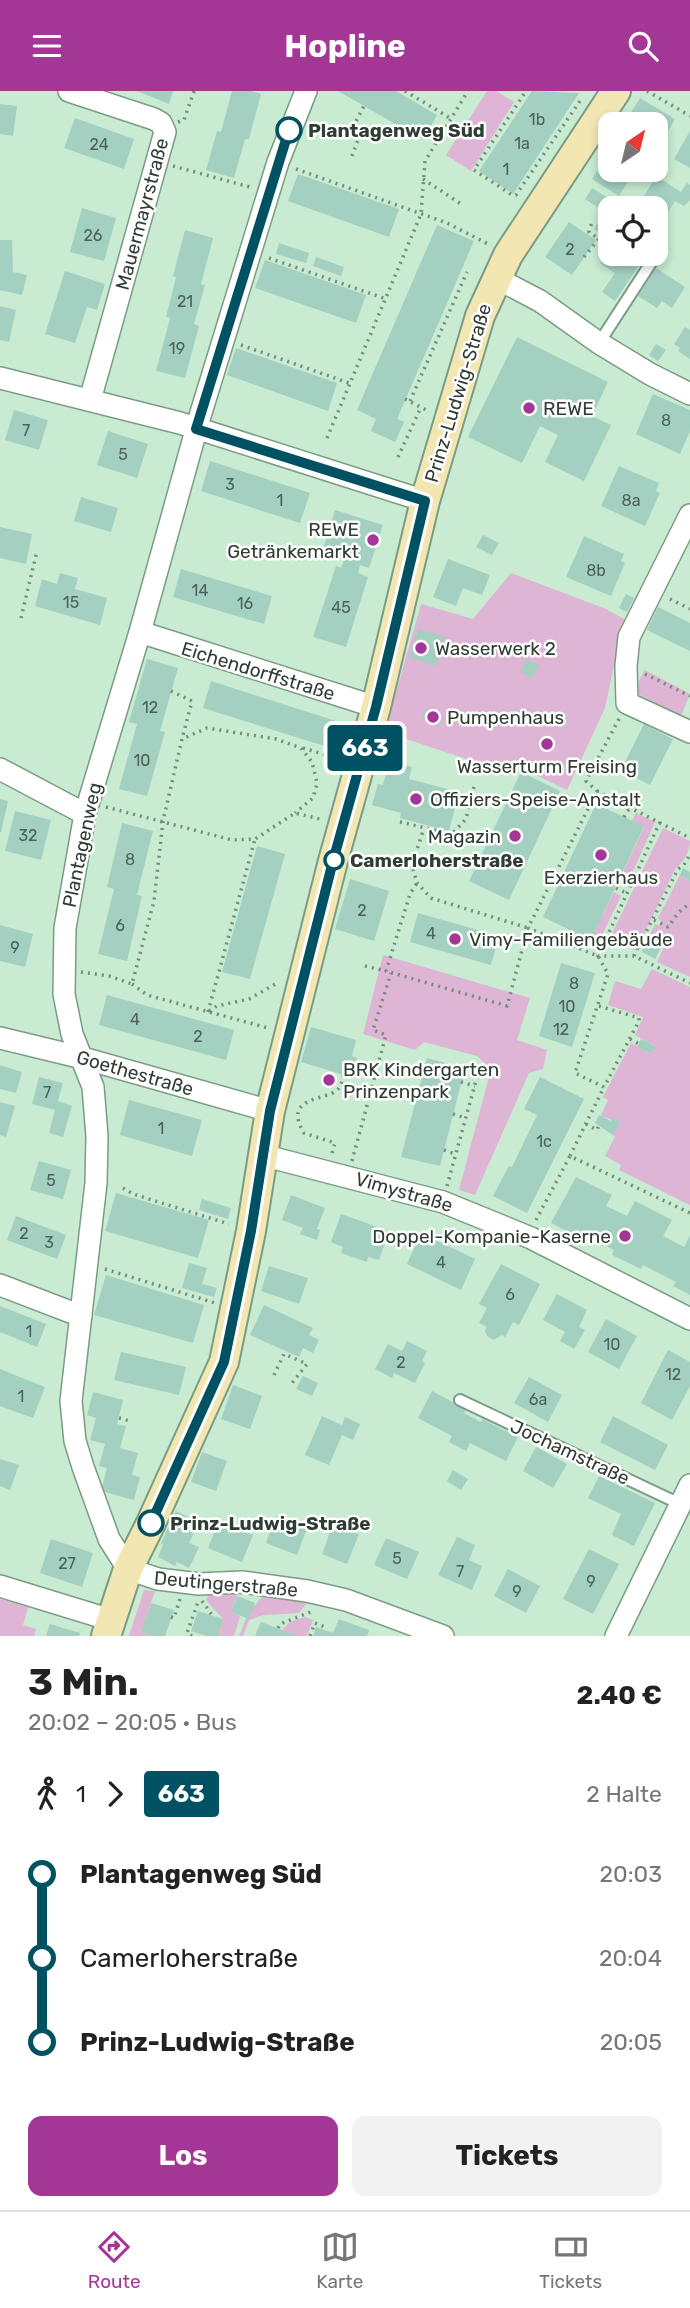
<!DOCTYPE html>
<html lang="de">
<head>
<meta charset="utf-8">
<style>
	:root { --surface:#fff; --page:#f2f2f2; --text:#222; --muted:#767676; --line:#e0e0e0; --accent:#a43696 }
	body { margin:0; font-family:Rubik,sans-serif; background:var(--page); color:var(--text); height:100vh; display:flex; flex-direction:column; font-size:26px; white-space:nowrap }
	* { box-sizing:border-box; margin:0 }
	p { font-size:23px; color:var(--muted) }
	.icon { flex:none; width:38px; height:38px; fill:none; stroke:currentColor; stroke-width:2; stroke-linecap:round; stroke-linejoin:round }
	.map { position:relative; height:1545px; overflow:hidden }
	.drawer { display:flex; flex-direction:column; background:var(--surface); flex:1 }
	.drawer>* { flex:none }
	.badge { padding:0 14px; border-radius:5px; font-size:24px; line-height:46px }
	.needle { width:46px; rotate:35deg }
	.tools { position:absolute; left:598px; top:21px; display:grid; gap:14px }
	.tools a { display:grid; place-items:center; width:70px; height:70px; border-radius:14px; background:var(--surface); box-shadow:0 4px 10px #0003; font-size:35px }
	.map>.badge { position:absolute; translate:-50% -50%; box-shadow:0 0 0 4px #fff }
	.legs { display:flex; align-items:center; gap:10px; height:77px; padding:0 28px; font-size:23px }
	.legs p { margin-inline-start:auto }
	.headline { display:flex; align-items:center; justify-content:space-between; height:119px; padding:0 28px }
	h1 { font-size:38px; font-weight:700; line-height:52px }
	.cta { display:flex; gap:14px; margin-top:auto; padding:14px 28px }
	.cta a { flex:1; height:80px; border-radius:14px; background:var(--accent); color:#fff; font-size:28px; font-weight:700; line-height:80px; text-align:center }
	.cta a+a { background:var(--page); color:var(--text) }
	ul { padding:0 28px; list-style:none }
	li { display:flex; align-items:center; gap:24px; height:84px; font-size:26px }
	li i { display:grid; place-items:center; width:10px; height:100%; margin:0 9px; background:currentColor }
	li i::after { content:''; width:18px; height:18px; margin:-9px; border:5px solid; border-radius:50%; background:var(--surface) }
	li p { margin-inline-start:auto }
	li:first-child i { background:linear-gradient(#0000 50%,currentColor 0) }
	li:last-child i { background:linear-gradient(currentColor 50%,#0000 0) }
	header { display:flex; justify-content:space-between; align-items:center; height:91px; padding:0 28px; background:var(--accent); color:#fff; font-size:32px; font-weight:700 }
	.dock { display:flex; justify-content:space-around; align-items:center; height:98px; border-top:2px solid var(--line); background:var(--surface); font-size:19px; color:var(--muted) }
	.dock a { display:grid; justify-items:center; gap:4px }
	.dock .on { color:var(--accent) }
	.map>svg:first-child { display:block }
	.green { fill:#deb5d5 }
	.building { fill:#a4d0c2 }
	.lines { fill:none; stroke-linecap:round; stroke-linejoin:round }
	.lane-casing { stroke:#7b9c84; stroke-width:14 }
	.street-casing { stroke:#7b9c84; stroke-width:24 }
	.secondary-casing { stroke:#7b9c84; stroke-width:32 }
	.path { stroke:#758d7b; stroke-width:3.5; stroke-dasharray:2 5; stroke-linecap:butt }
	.lane { stroke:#fff; stroke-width:10 }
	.street { stroke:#fff; stroke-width:21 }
	.secondary { stroke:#f2e7b3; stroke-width:28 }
	.line-1-casing { stroke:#fff; stroke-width:16 }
	.line-1 { stroke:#005262; stroke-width:10 }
	.stop-1-dot { fill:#fff; stroke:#005262; stroke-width:3.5 }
	.poi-dot { fill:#a43696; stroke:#fff; stroke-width:2.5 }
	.labels { text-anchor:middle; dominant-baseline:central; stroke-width:5; stroke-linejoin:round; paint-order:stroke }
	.number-label { font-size:16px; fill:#4c6257 }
	.stop-label { font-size:19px; font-weight:bold; fill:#2f3d33; stroke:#fff; text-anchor:start }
	.street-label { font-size:19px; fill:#2f3d33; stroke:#fff }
	.poi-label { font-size:19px; fill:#2f3d33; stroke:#fff; text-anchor:start }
</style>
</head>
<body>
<header><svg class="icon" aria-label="menu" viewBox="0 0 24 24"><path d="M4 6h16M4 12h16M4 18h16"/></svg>Hopline<svg class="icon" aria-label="search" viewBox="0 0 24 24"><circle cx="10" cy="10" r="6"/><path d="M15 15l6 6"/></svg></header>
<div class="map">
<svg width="690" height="1545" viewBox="0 0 690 1545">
	<rect width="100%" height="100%" fill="#c8ebd1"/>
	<g class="green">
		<path d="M487,0H496L514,11L471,80L446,64Z"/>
		<path d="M511,482L606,518L624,528L605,617L567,699L517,675L491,676L385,641L421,513L473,528Z"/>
		<path d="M645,579L690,603L681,625L638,603L639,590Z"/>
		<path d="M636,722L655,731L626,796L618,792L644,736L632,730Z"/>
		<path d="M663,737L690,750C690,761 683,771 675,778L636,860L610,847Z"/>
		<path d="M680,784L690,790V886L657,871L665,854L649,845L655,833L659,835L661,830L658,827Z"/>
		<path d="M614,801L621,805L596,856L572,844L574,840L591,848Z"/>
		<path d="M383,864L530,907L517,949L547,959L543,978L529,982L475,1104L459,1099L491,978L477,965L424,951L415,959L363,943Z"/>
		<path d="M652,878L690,896V1114L619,1079L621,1074L605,1065L615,1046L613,1044L620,1031L601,1025L608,1009L603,1006L606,1000L631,952L650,963L655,955L635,944L643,926L608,914L615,890L641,898Z"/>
		<path d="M144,1499L155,1500L141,1541L152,1545H129Z"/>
		<path d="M209,1503H237L231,1521L240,1525L234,1545H218L223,1528L206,1509Z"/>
		<path d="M263,1504L307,1512L299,1522L264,1524L249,1529L243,1545H239L247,1525Z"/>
		<path d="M0,1508L28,1516L23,1534L36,1538L34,1545H0Z"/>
		<path d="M305,1526L313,1529L307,1545H296L282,1539L290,1531Z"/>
	</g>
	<g class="building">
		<path d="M137,0H173L169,13Z"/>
		<path d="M232,0H251L261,3L249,48H245L234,87L206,79L217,40L221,41Z"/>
		<path d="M338,0H396L437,24L423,49Z"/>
		<path d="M532,0L579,2L513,103L479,80Z"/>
		<path d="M640,7L675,28L656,60V33H624Z"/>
		<path d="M0,13L17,15L13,45L0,43Z"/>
		<path d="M75,27L134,48L124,78L64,57Z"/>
		<path d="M690,40V77L674,68Z"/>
		<path d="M607,65L611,67V79H629L633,82L619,105L592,88Z"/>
		<path d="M298,83L399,118L389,146L288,110Z"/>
		<path d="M656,85L681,101L687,92L690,94V109L684,115L675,110L666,125L641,110Z"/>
		<path d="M592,97L618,113L616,117H611V133L603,144L594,138L605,121L585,108Z"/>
		<path d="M82,117L116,127L104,170L70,161Z"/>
		<path d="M569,131L596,149L572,184L545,166Z"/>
		<path d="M437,134L474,150L397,328L404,331L395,351L371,340L376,328L357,319Z"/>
		<path d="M185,139L213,147L201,193L205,194L194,233L199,235L185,287L156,280L170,227L166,226L176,186L173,185Z"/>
		<path d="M0,149H12L13,181L27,184L22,204L0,199Z"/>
		<path d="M279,152L309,162L306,172L276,163Z"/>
		<path d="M611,155V163H632L642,170L615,210L602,201L615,182L600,172Z"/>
		<path d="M316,166L344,176L341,185L313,175Z"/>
		<path d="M265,169L366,204L356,232L255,197Z"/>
		<path d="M656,177L685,196L672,217L662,210L657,217L638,205Z"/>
		<path d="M65,180L105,193L97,219L87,216L75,252L45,243Z"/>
		<path d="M0,215L16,219L9,251L0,249Z"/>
		<path d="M685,236L690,239V268L678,260L680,257L674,253Z"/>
		<path d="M517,246L608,291L592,325L611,334L584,390L545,371L558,344L540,335L522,372L468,346Z"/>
		<path d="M656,253L666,259L658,270L649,264Z"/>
		<path d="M236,257L337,292L328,320L227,284Z"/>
		<path d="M653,303L690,319V340L680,363L636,343Z"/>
		<path d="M14,319L48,329L39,359L5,349Z"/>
		<path d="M108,340L148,353L137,387L97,374Z"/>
		<path d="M210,370L310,402L300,432L201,400Z"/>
		<path d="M619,375L659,392L656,400L660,402L645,435L601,415Z"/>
		<path d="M81,406L118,417L111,441L74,430Z"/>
		<path d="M335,419L383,434L369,477L360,474L358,482L368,486L346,556L313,546L336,475L341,477L344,469L322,462Z"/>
		<path d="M0,436L32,443L26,473L0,467Z"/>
		<path d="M483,444L499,452L492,464L476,456Z"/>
		<path d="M584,445L624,463L621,470L625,472L611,505L566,486Z"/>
		<path d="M448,468L490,484L482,504L463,497L456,515L433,506Z"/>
		<path d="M181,478L272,505L264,533L173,506Z"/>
		<path d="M60,482L78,487L75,498L107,507L100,534L35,515L42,488L57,493Z"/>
		<path d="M626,503L634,507L627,521L619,517Z"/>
		<path d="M658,516L690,532V560L647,539Z"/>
		<path d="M418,538L445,546L436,575L410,567Z"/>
		<path d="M147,568L178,577L160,640L165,641L147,705L119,698L137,633L129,631Z"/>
		<path d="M526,568L539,574L532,587L520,581Z"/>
		<path d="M211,590L339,631L331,657L203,617Z"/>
		<path d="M427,617L443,624L438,635L422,628Z"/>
		<path d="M644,633L673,648L650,694L621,679Z"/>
		<path d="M389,670L412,676L409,688L459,701L449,740L400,727L401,722L372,714L378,693L383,694Z"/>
		<path d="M521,681L560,700L509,809L469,790Z"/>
		<path d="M0,708L8,710L1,741H0Z"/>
		<path d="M596,713L644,735L591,849L543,826Z"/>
		<path d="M15,720L51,729L41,769L5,760Z"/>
		<path d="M122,732L153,740L137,804L142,805L127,870L98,863L114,798L107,796Z"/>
		<path d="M257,755L285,763L250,888L222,881Z"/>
		<path d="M683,777L690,781V790L680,784Z"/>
		<path d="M350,788L389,800L374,850L335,838Z"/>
		<path d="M418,822L499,845L491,874L410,851Z"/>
		<path d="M0,834L33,843L25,876L0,870Z"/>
		<path d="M649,845L663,853L655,868L642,861Z"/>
		<path d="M561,872L595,882L572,956L539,945Z"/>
		<path d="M107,904L234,939L226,969L99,934Z"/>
		<path d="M311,936L356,949L352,965L357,967L351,986L301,971Z"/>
		<path d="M641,948L655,955L651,963L637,956Z"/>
		<path d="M427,967L465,977L440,1075L401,1066Z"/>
		<path d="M0,974L22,981L16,1002L0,998Z"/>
		<path d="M39,986L63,992L58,1010L72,1015L63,1046L49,1042L55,1019L32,1013Z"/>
		<path d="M540,986L584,1008L527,1122L493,1105L509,1075L512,1076L537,1024L524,1018Z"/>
		<path d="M129,1009L202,1029L192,1065L120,1044Z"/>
		<path d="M0,1011L15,1015L6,1046L0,1044Z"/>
		<path d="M599,1024L611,1030L612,1027L620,1031L613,1044L595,1032Z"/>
		<path d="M39,1070L71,1079L63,1108L30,1099Z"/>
		<path d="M576,1086L612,1104L606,1115L627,1125L635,1110L672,1129L663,1145L684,1156L690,1144V1204L673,1195L676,1191L643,1174L641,1178L612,1164L614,1159L580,1142L578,1146L551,1132Z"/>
		<path d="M116,1102L209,1129L198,1167L105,1140Z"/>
		<path d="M291,1104L325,1117L317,1138L320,1139L317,1149L300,1143L303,1137L282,1129Z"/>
		<path d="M202,1108L231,1117L228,1128L199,1119Z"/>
		<path d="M341,1123L389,1140L379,1169L368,1166L367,1171L341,1162L343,1156L331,1151Z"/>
		<path d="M16,1125L66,1144L57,1168L7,1149Z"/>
		<path d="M421,1142L475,1168L461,1199L407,1173Z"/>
		<path d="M189,1172L207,1177L202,1193L217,1197L214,1206L182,1197Z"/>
		<path d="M501,1173L540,1193L519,1234L513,1231L505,1246L502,1244L494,1249L488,1246L485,1240L487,1236L479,1232L487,1217L479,1213Z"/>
		<path d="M269,1175L308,1187L299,1213L261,1200Z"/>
		<path d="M106,1184L204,1214L193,1252L94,1224Z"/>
		<path d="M557,1203L587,1219L579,1236L585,1239L574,1258L560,1250L565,1241L543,1229Z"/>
		<path d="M264,1214L313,1237L309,1244L319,1249L313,1262L303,1257L299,1266L250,1244Z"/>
		<path d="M0,1215L46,1233L37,1256L0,1241Z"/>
		<path d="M606,1228L637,1245L619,1278L588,1261Z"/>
		<path d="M407,1250L427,1260L422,1270L425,1272L415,1292L394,1282L392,1287L375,1278L388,1253L402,1260Z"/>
		<path d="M668,1259L690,1271V1295L672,1329L641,1312Z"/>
		<path d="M121,1261L186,1276L179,1304L114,1289Z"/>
		<path d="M0,1278L45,1296L33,1327L0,1315Z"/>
		<path d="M303,1285L318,1292L312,1305L296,1298Z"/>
		<path d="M529,1286L562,1304L548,1331L514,1312Z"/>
		<path d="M233,1294L262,1305L250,1338L221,1328Z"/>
		<path d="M432,1300L466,1318L464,1322L481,1331L482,1328L518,1346L506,1370L470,1352L466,1360L449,1351L452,1345L418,1327Z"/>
		<path d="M93,1301L123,1309L117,1333L126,1335L120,1357L138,1362L132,1384L140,1386L134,1409L101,1400L107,1377L99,1375L105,1353L90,1349L96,1327L87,1324Z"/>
		<path d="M322,1325L342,1334L345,1326L360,1333L353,1349L342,1344L329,1374L305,1364Z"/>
		<path d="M613,1325L668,1354L655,1379L600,1351Z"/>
		<path d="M536,1356L567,1373L553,1397L523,1380Z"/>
		<path d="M202,1361L227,1370L216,1400L191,1391Z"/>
		<path d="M0,1368L19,1374L10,1399L0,1395Z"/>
		<path d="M453,1379L468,1388L461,1399L447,1390Z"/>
		<path d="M599,1385L655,1412L634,1455L612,1444L621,1423L588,1407Z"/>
		<path d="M176,1420L199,1431L189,1452L199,1456L189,1477L177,1471L175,1475L158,1466L163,1454L161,1452Z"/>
		<path d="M276,1425L307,1437L297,1464L266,1452Z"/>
		<path d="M219,1430L253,1444L242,1471L208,1457Z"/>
		<path d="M333,1433L359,1443L347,1473L322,1463Z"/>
		<path d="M457,1446L475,1454L469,1469L482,1475L472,1499L438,1484Z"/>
		<path d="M386,1447L419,1461L407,1488L374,1474Z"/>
		<path d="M51,1448L93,1462L82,1496L40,1482Z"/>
		<path d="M589,1458L619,1473L593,1523L563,1508Z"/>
		<path d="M508,1478L540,1495L526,1522L494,1505Z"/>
		<path d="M237,1505L255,1512L249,1528L231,1521Z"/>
		<path d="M151,1512L174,1519L165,1545H152L141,1541Z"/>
		<path d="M198,1520L223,1528L218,1545H206L191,1540Z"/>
		<path d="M339,1528L369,1539L367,1545H313L316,1536L333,1542Z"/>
		<path d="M261,1531L298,1545H255Z"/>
		<path d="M50,1533L80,1542L79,1545H46Z"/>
	</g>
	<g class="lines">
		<defs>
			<g id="lane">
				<path d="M599,252L656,164"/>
				<path d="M460,1309L680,1413"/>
			</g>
			<g id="street">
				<path d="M69,0L154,28L161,32L165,41L90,309"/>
				<path d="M306,0L278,71L200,325L140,541L85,723L65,837L64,903L72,943L93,996L97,1045L96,1092L71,1310L75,1350L83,1376L109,1448L128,1478L158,1488L199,1493L242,1491L307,1500L346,1509L443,1545"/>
				<path d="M496,187L540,210L599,252L650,283L690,303"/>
				<path d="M0,287L180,332L425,410"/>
				<path d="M690,424L629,546L626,575L627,612L690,641"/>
				<path d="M140,541L376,616"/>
				<path d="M0,678L85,723"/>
				<path d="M0,947L83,967L270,1020"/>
				<path d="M262,1064L443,1111L531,1147L690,1228"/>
				<path d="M0,1194L81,1225"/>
				<path d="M0,1495L111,1529"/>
				<path d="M616,1545L690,1394"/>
			</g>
			<path id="secondary" d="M106,1545L128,1478L151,1432L224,1271L251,1140L270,1020L333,770L376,616L425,410L480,225L508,164L616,0"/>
		</defs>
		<use href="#lane" class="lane-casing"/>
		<use href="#street" class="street-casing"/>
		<use href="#secondary" class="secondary-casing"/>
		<g class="path">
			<path d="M405,0L450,27"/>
			<path d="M647,0L690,25"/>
			<path d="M524,3L474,79L512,104H516L582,7"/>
			<path d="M178,31L184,29L194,0"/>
			<path d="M352,65L361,41L353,36L364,15"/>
			<path d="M173,75L250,96"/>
			<path d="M296,78L447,132L490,154"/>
			<path d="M423,88L461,113"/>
			<path d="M584,166L599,148L589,141L592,131"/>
			<path d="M269,167L386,208"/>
			<path d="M241,254L349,292"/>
			<path d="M405,308L428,320"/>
			<path d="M410,310L467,181"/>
			<path d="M327,347L421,123L425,70L468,0"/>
			<path d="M398,366L421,316"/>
			<path d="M670,508L690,518"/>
			<path d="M21,527L37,460"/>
			<path d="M645,583L690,605"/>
			<path d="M171,600L192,610L182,648"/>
			<path d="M303,657L339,668"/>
			<path d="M597,700L690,747"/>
			<path d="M106,716L232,749L255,748L295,722L324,729"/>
			<path d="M624,726L630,716"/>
			<path d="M400,731L452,743L466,728L474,696"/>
			<path d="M660,731L598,865H634L690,892"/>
			<path d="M411,777L424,737"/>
			<path d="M413,778L417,792L431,807L528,837L507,915L386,880L410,803L417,792"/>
			<path d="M616,797L626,802"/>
			<path d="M654,829L668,836L679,821L690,812"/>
			<path d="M563,851L569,838"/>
			<path d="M634,865L678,778L684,774L690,763"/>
			<path d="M365,875L386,880"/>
			<path d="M81,881L109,885L132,893L154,810L163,730L182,648L207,637L276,648L301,657L312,671L317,692L313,707L295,722"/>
			<path d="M132,893L147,904L268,937"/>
			<path d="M599,915L639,927V930L604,996"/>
			<path d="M209,920L217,915L249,908L279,891"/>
			<path d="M208,921L255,748"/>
			<path d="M630,948L639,953"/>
			<path d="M461,991L475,995"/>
			<path d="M453,1023L466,1027"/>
			<path d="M586,1033L597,1039L599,1034"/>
			<path d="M444,1059L455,1063"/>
			<path d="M332,1062L335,1052L304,1042C282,1005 325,1010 337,999C342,995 342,989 344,983"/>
			<path d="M570,1065L604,996L575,982L608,883L598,865L528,837L597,700L586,690L620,626"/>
			<path d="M352,1070L386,944L373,939L391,882"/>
			<path d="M447,1095L477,986"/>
			<path d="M123,1097L133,1103L229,1133"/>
			<path d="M536,1129L570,1065L690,1122"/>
			<path d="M105,1178L215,1212"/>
			<path d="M274,1284L284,1263L307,1273L292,1292"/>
			<path d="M119,1327L130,1330"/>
			<path d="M202,1510L212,1524"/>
			<path d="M171,1526L174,1527L180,1508"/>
			<path d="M278,1537L280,1533L313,1520"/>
			<path d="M192,1545L187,1542L198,1511"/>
			<path d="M310,1545L315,1532L325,1536"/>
		</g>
		<use href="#lane" class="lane"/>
		<use href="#street" class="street"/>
		<use href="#secondary" class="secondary"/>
	</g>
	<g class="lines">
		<defs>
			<path id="line-1" d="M151,1432L224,1271L251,1140L270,1020L333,770L376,616L425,410L196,338L289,39"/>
		</defs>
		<use href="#line-1" class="line-1-casing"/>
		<use href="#line-1" class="line-1"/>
	</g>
	<g class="stop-1-dot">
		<circle cx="289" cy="39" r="12"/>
		<circle cx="334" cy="769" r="9"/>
		<circle cx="151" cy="1432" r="12"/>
	</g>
	<g class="poi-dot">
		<circle cx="529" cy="317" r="7"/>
		<circle cx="373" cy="449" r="7"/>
		<circle cx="421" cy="557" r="7"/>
		<circle cx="433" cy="626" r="7"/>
		<circle cx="547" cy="653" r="7"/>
		<circle cx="416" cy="708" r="7"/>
		<circle cx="515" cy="745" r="7"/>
		<circle cx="601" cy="764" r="7"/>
		<circle cx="455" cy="848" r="7"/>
		<circle cx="329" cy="989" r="7"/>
		<circle cx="625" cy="1145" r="7"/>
	</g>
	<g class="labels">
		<g class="number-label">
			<text x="537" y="28">1b</text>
			<text x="522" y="52">1a</text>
			<text x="99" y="53">24</text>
			<text x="506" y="78">1</text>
			<text x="93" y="144">26</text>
			<text x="570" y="158">2</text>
			<text x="185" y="210">21</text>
			<text x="177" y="257">19</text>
			<text x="666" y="329">8</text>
			<text x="26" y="339">7</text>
			<text x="123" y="363">5</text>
			<text x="230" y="393">3</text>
			<text x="280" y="409">1</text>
			<text x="631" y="409">8a</text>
			<text x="596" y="479">8b</text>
			<text x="200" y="499">14</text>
			<text x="71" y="511">15</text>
			<text x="245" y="512">16</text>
			<text x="341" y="516">45</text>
			<text x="150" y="616">12</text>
			<text x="142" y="669">10</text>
			<text x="28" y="744">32</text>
			<text x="130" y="768">8</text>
			<text x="362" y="819">2</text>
			<text x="120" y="834">6</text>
			<text x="431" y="842">4</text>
			<text x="15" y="856">9</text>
			<text x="574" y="892">8</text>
			<text x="567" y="915">10</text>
			<text x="135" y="928">4</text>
			<text x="561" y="938">12</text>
			<text x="198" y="945">2</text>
			<text x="47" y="1001">7</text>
			<text x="161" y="1037">1</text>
			<text x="544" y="1050">1c</text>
			<text x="51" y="1089">5</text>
			<text x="24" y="1142">2</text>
			<text x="49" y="1151">3</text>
			<text x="441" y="1171">4</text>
			<text x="510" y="1203">6</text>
			<text x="29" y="1240">1</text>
			<text x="612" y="1253">10</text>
			<text x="401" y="1271">2</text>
			<text x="673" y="1283">12</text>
			<text x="21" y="1305">1</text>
			<text x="538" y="1308">6a</text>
			<text x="397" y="1467">5</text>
			<text x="67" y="1472">27</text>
			<text x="460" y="1480">7</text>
			<text x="591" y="1490">9</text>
			<text x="517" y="1500">9</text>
		</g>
		<g class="stop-label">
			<text x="308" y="39">Plantagenweg Süd</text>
			<text x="350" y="769">Camerloherstraße</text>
			<text x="170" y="1432">Prinz-Ludwig-Straße</text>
		</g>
		<g class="street-label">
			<text transform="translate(142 123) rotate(-75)">Mauermayrstraße</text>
			<text transform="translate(458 302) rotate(-73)">Prinz-Ludwig-Straße</text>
			<text transform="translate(258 580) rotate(17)">Eichendorffstraße</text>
			<text transform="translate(82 754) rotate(-78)">Plantagenweg</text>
			<text transform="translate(135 982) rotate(16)">Goethestraße</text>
			<text transform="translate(404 1101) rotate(16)">Vimystraße</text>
			<text transform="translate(570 1361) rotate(25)">Jochamstraße</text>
			<text transform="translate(226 1493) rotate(5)">Deutingerstraße</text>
		</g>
		<g class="poi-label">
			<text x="543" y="317">REWE</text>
			<text x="359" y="438" text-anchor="end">REWE<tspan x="359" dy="22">Getränkemarkt</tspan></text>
			<text x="435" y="557">Wasserwerk 2</text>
			<text x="447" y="626">Pumpenhaus</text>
			<text x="547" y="675" text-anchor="middle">Wasserturm Freising</text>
			<text x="430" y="708">Offiziers-Speise-Anstalt</text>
			<text x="501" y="745" text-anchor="end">Magazin</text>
			<text x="601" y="786" text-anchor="middle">Exerzierhaus</text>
			<text x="469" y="848">Vimy-Familiengebäude</text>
			<text x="343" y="978">BRK Kindergarten<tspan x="343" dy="22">Prinzenpark</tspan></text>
			<text x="611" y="1145" text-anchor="end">Doppel-Kompanie-Kaserne</text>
		</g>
	</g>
</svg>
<div class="tools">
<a><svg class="needle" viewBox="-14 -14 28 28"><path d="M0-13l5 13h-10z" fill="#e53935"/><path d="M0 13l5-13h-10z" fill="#767676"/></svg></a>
<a><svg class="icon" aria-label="locate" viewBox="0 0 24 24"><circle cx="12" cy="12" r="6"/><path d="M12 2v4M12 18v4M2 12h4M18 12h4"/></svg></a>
</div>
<b class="badge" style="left:365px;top:657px;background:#005262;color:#fff">663</b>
</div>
<section class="drawer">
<div class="headline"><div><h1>3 Min.</h1><p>20:02 – 20:05 · Bus</p></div><b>2.40 €</b></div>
<div class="legs"><svg class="icon" aria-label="walk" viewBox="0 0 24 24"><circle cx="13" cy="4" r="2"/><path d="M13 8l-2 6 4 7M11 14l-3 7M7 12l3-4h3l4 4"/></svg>1<svg class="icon" aria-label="forward" viewBox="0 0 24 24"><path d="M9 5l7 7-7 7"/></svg><b class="badge" style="background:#005262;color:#fff">663</b><p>2 Halte</p></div>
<ul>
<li><i style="color:#005262"></i><b>Plantagenweg Süd</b><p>20:03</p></li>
<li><i style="color:#005262"></i><span>Camerloherstraße</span><p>20:04</p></li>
<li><i style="color:#005262"></i><b>Prinz-Ludwig-Straße</b><p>20:05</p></li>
</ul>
<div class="cta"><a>Los</a><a>Tickets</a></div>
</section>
<nav class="dock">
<a class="on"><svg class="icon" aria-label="directions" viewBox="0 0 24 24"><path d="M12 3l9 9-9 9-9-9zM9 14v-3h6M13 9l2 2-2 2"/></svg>Route</a>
<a><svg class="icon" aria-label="map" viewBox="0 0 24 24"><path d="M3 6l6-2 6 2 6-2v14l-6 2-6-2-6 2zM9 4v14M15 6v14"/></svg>Karte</a>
<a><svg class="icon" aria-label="tickets" viewBox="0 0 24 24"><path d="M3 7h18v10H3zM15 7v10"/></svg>Tickets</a>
</nav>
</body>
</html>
